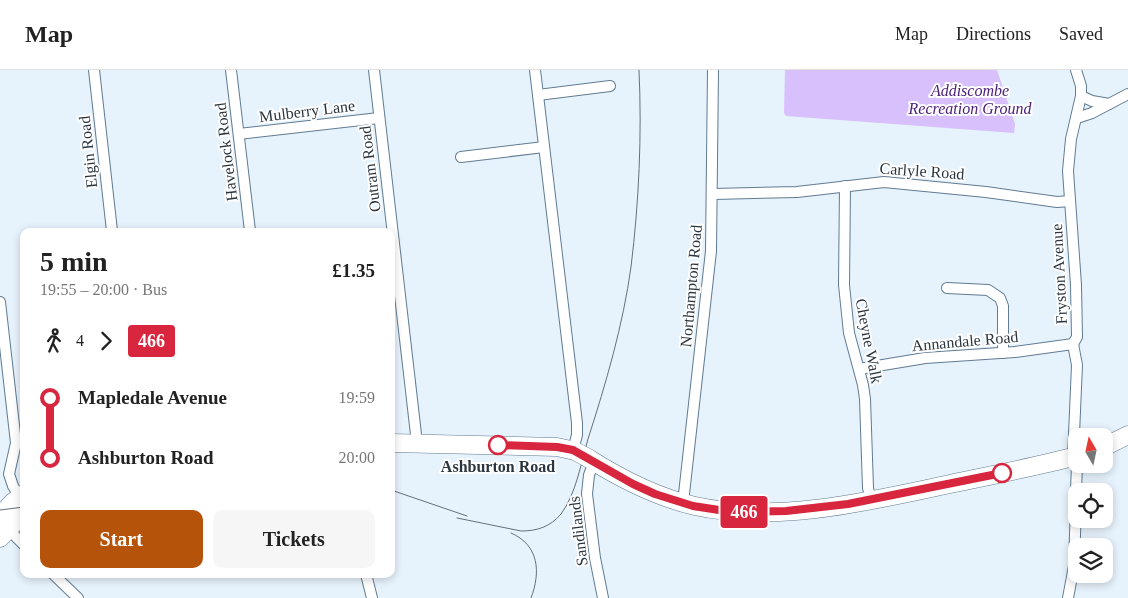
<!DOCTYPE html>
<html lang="en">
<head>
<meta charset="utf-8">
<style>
	:root { --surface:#fff; --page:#f6f6f6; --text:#222; --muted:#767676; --line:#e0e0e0; --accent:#b45309 }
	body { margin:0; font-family:"Times New Roman",serif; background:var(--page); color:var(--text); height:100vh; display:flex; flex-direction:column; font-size:19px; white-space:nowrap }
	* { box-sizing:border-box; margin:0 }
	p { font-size:16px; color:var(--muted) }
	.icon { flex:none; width:28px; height:28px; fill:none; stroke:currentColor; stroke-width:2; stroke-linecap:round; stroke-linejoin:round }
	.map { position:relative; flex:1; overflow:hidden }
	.side { position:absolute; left:20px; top:158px; width:375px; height:350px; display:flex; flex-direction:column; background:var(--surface); border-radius:10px; box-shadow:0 2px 8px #0003 }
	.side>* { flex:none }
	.badge { padding:0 10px; border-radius:4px; font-size:18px; line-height:32px }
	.needle { width:32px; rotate:351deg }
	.fabs { position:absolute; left:1068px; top:358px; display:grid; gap:10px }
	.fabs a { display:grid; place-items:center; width:45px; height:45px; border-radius:10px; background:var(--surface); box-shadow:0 2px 8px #0003; font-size:25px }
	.map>.badge { position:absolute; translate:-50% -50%; box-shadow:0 0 0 2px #fff }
	.legs { display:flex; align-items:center; gap:8px; height:55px; padding:0 20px; font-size:16px }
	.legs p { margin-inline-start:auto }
	.summary { display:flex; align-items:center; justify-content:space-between; height:85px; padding:0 20px }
	h1 { font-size:28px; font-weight:600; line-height:38px }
	.action { display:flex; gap:10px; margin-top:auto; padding:10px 20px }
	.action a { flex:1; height:58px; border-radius:10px; background:var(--accent); color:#fff; font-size:20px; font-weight:600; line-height:58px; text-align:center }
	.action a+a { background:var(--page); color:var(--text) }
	ul { padding:0 20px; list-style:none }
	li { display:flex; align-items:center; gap:18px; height:60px; font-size:19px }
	li i { display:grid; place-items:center; width:8px; height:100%; margin:0 6px; background:currentColor }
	li i::after { content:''; width:12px; height:12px; margin:-6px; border:4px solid; border-radius:50%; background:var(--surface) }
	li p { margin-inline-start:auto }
	li:first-child i { background:linear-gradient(#0000 50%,currentColor 0) }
	li:last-child i { background:linear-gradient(currentColor 50%,#0000 0) }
	header { display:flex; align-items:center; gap:30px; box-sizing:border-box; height:70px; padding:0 25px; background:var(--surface); border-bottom:1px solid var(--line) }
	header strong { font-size:24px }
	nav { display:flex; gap:28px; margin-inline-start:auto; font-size:18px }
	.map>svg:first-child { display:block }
	.green { fill:#d8c0fd }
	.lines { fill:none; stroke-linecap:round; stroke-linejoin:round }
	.street-casing { stroke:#617b92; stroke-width:12 }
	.highway-casing { stroke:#617b92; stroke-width:19 }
	.street { stroke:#fff; stroke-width:10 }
	.highway { stroke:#fff; stroke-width:18 }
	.tram { stroke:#64707a; stroke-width:1 }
	.highway-bridge-casing { stroke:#617b92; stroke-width:19; stroke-linecap:butt }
	.highway-bridge { stroke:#fff; stroke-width:18 }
	.line-1-casing { stroke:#fff; stroke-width:11 }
	.line-1 { stroke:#d7263d; stroke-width:8 }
	.stop-1-dot { fill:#fff; stroke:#d7263d; stroke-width:2.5 }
	.labels { text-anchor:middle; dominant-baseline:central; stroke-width:4; stroke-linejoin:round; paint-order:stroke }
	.park-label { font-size:16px; font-style:italic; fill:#4d207a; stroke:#fff }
	.street-label { font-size:16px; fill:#2a353f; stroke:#fff }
	.stop-label { font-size:16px; font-weight:bold; fill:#2a353f; stroke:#fff }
</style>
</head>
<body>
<header>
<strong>Map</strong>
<nav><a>Map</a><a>Directions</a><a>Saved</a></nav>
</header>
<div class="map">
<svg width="1128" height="528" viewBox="0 0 1128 528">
	<rect width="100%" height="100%" fill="#e6f2fc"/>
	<path class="green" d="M785,0H997L1015,54L1014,63L786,46L784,43Z"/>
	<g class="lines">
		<defs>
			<g id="street">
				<path d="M94,0L112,161"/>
				<path d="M231,0L250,161"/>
				<path d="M374,0L417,373"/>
				<path d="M535,0L577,353V365L573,380"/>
				<path d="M538,25L610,16"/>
				<path d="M1081,26L1092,31L1109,34"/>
				<path d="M1077,48L1092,43L1128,24"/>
				<path d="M239,64L379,48"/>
				<path d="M461,87L544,77"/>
				<path d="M845,116L844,215L849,263L863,315L865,329L868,418L871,431"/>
				<path d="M713,124L797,122L884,112L986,122L1057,132L1070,131"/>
				<path d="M947,218L988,220L1000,228L1003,236V283"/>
				<path d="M0,232L16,373L9,404L13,416L22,431"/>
				<path d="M1073,274L1077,267L1076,215L1068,101L1071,69L1081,26V16L1076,0"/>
				<path d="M1073,274L1077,295L1073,387"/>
				<path d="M859,299L925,288L1015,282L1073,274"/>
				<path d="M594,392L589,405L587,424L595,488L603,528"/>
				<path d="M1076,421L1077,394"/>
				<path d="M683,433L711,181L713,0"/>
				<path d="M8,454L15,466L24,475"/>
				<path d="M53,504L78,528"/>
				<path d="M366,504L372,528"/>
				<path d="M1068,528L1074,496L1076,434"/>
			</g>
			<g id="highway">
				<path d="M391,373L557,377L575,381"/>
				<path d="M1104,377L1128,365"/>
				<path d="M588,388C621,409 656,427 695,436C775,454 871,431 950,414C992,405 1035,397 1076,386"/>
				<path d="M0,446L13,432L24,424"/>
				<path d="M0,468L16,451L24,439"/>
			</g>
		</defs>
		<use href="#street" class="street-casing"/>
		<use href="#highway" class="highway-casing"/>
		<use href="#street" class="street"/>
		<use href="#highway" class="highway"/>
		<g class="tram">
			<path d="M391,420L467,446"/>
			<path d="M0,440L24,437"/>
			<path d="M457,448L521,461C537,461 550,457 561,444C576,424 581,393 588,369C606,313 623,255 631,197C639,132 642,65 639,0"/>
			<path d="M511,463C539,475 541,502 531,528"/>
		</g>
		<defs>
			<path id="highway-bridge" d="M575,381L588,388"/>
		</defs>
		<use href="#highway-bridge" class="highway-bridge-casing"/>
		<use href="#highway-bridge" class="highway-bridge"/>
	</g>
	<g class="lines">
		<defs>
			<path id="line-1" d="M498,375L557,377L573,380L633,414L655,424L693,436L732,442L786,441L848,434L1002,403"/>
		</defs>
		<use href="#line-1" class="line-1-casing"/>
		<use href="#line-1" class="line-1"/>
	</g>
	<g class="stop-1-dot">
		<circle cx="498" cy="375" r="9"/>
		<circle cx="1002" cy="403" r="9"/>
	</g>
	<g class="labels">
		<g class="park-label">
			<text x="970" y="20">Addiscombe<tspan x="970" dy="18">Recreation Ground</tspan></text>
		</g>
		<g class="street-label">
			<text transform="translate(307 41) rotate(-7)">Mulberry Lane</text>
			<text transform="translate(88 82) rotate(-96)">Elgin Road</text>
			<text transform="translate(226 82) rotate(-97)">Havelock Road</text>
			<text transform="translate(370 99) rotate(-97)">Outram Road</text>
			<text transform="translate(922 101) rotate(4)">Carlyle Road</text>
			<text transform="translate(1059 204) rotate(-93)">Fryston Avenue</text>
			<text transform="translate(691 216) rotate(-85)">Northampton Road</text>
			<text transform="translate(869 271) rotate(79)">Cheyne Walk</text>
			<text transform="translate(965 271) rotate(-5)">Annandale Road</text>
			<text transform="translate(578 461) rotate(-97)">Sandilands</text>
		</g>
		<g class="stop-label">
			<text x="498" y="396">Ashburton Road</text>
		</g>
	</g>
</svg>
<div class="fabs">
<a><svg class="needle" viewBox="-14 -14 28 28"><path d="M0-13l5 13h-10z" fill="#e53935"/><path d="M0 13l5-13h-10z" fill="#767676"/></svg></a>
<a><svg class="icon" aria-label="locate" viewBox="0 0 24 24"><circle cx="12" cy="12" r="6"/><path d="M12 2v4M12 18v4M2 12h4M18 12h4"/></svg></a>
<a><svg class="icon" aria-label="layers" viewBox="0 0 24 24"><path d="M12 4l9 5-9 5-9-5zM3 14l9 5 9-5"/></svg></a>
</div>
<b class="badge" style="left:744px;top:442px;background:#d7263d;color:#fff">466</b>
<section class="side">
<div class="summary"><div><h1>5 min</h1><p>19:55 – 20:00 · Bus</p></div><b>£1.35</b></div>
<div class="legs"><svg class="icon" aria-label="walk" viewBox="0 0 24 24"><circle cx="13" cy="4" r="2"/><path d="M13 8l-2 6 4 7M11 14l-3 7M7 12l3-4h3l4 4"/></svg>4<svg class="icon" aria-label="forward" viewBox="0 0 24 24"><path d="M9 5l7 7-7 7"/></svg><b class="badge" style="background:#d7263d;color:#fff">466</b></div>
<ul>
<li><i style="color:#d7263d"></i><b>Mapledale Avenue</b><p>19:59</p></li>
<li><i style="color:#d7263d"></i><b>Ashburton Road</b><p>20:00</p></li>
</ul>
<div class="action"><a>Start</a><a>Tickets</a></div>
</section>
</div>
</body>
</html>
